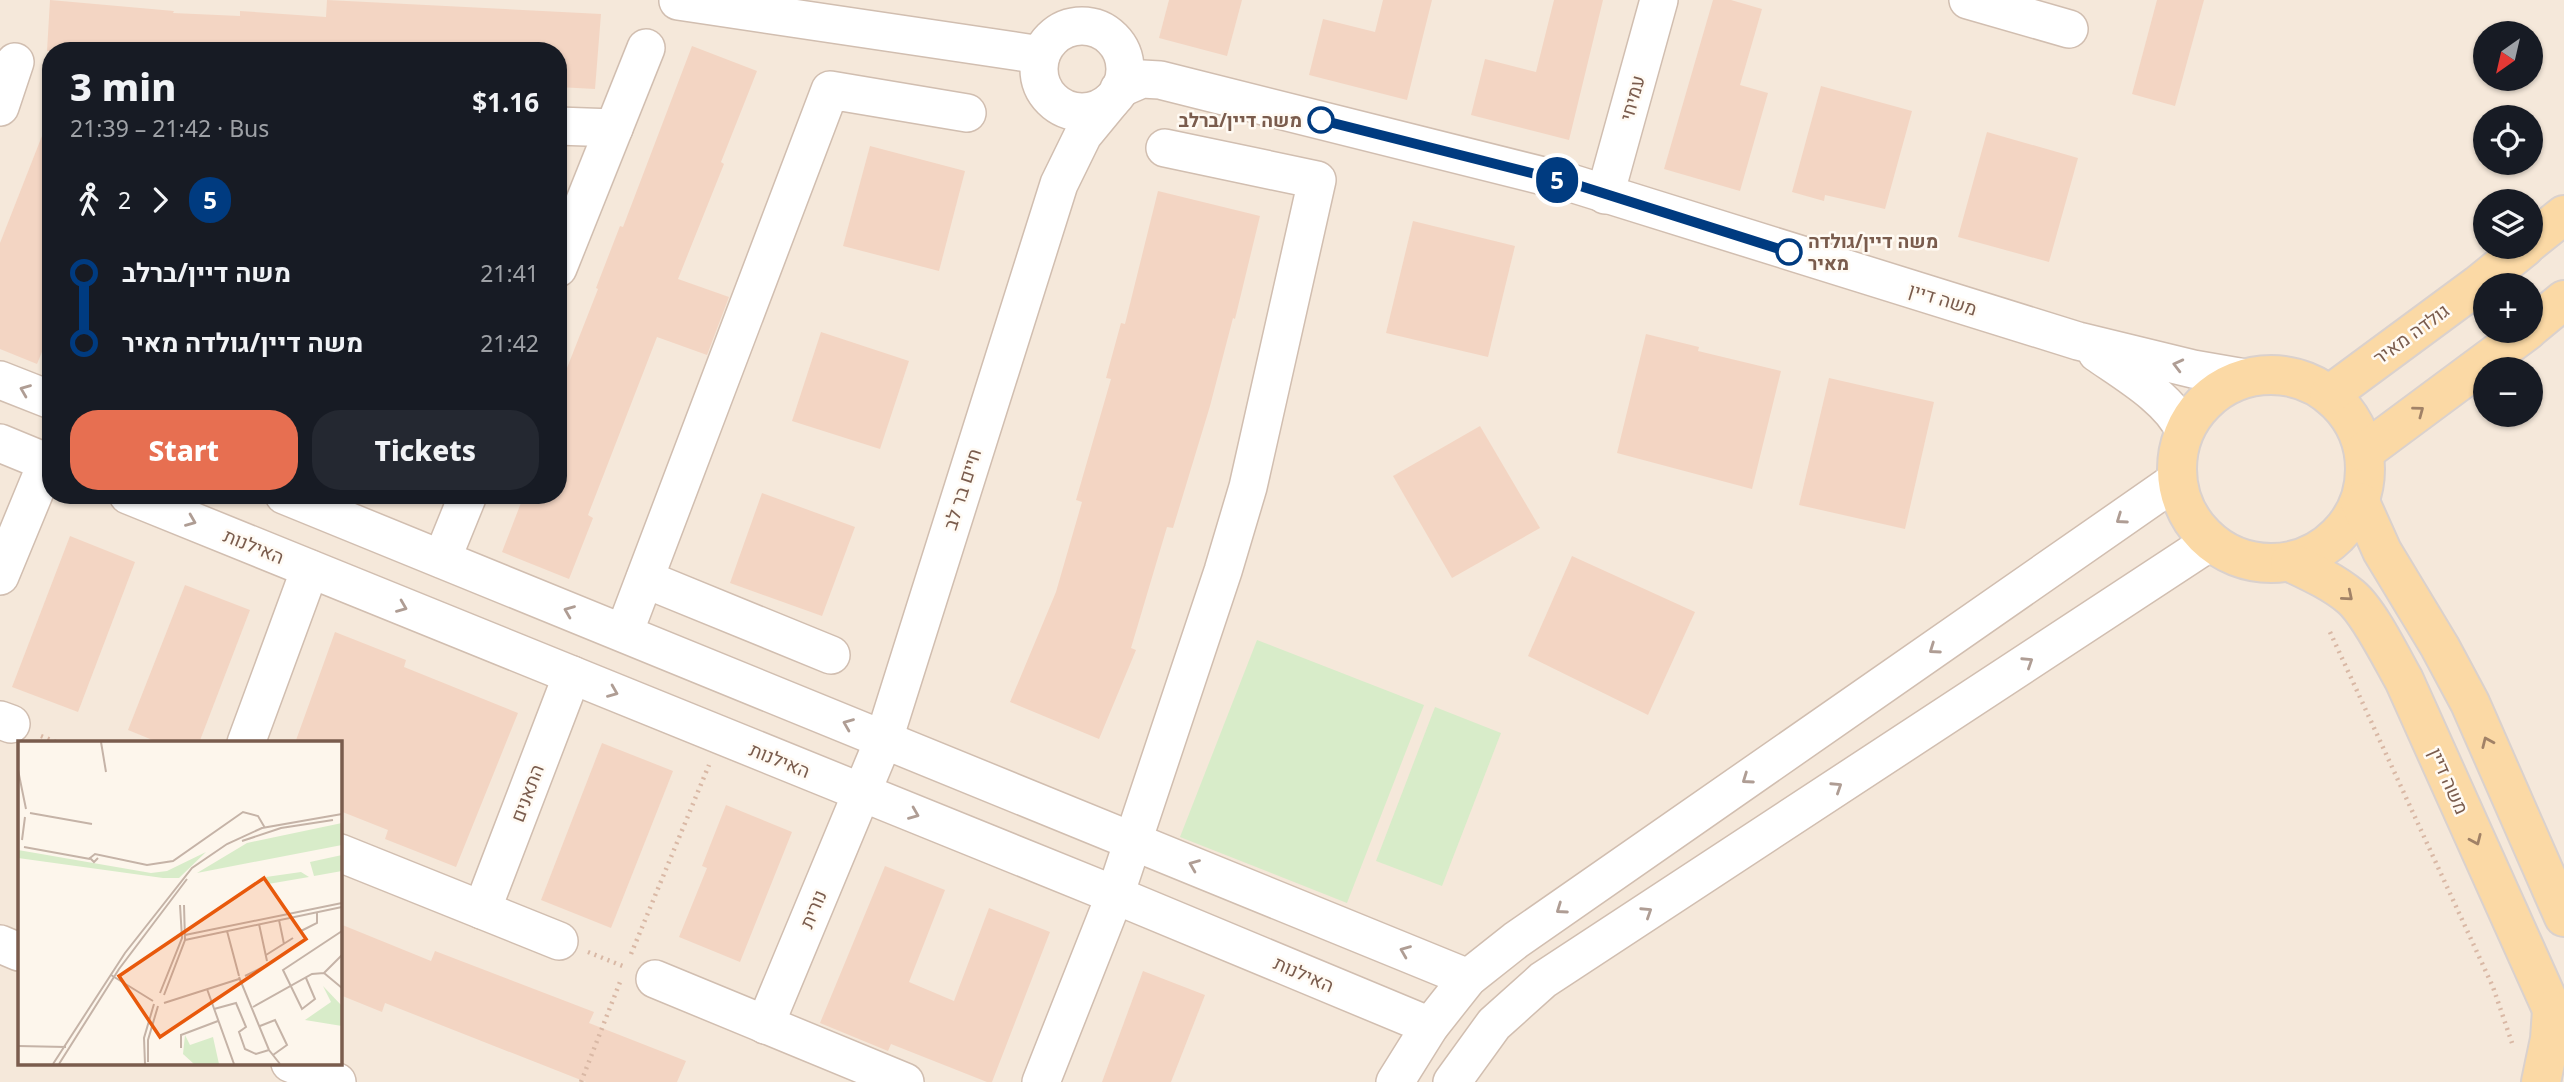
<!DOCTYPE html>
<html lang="en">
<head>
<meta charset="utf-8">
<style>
	:root { --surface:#171b24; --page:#242831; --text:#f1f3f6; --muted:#9ea1a6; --accent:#e76f51 }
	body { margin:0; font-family:"Noto Sans",Heebo,sans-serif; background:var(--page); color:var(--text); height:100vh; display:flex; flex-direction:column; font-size:26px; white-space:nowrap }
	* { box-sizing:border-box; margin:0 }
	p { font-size:23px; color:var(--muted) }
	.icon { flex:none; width:38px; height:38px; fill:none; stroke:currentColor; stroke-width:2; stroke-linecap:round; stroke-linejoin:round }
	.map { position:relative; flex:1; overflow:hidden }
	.panel { position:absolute; left:42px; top:42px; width:525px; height:462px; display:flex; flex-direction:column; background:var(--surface); border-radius:28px; box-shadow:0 2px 5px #0004 }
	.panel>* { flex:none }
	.badge { padding:0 14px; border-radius:23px; font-size:24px; line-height:46px }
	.needle { width:46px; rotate:214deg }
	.fabs { position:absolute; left:2473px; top:21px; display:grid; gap:14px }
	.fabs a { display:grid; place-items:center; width:70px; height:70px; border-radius:50%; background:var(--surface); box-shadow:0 2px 5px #0004; font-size:35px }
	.map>.badge { position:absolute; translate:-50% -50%; box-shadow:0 0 0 4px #fff }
	.legs { display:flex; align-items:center; gap:10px; height:77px; padding:0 28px; font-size:23px }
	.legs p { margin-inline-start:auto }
	.headline { display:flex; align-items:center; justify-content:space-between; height:119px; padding:0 28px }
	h1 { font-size:38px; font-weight:800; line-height:52px }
	.cta { display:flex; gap:14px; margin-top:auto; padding:14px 28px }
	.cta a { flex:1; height:80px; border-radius:28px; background:var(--accent); color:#fff; font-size:28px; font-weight:800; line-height:80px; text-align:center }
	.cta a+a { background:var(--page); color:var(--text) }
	ul { padding:0 28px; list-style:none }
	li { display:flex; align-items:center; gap:24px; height:70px; font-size:26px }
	li i { display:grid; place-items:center; width:10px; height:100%; margin:0 9px; background:currentColor }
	li i::after { content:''; width:18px; height:18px; margin:-9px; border:5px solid; border-radius:50%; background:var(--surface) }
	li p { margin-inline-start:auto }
	li:first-child i { background:linear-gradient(#0000 50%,currentColor 0) }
	li:last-child i { background:linear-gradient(currentColor 50%,#0000 0) }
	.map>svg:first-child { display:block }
	.residential { fill:#f5e8da; fill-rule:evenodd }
	.green { fill:#d8ecc9 }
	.building { fill:#f3d5c3 }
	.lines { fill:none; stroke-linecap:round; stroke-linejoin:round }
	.minor-casing { stroke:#d1beb0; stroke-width:40 }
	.major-casing { stroke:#dad1cd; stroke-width:42 }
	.path { stroke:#d9b8a5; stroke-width:4.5; stroke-dasharray:2 5; stroke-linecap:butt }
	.minor { stroke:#fff; stroke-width:37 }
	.major { stroke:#fbd9a5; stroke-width:38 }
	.oneway { stroke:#af9d94 }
	.oneway2 { stroke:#a18267 }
	.line-1-casing { stroke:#fff; stroke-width:16 }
	.line-1 { stroke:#003b80; stroke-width:10 }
	.stop-1-dot { fill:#fff; stroke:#003b80; stroke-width:3.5 }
	.labels { text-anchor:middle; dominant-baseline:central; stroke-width:5; stroke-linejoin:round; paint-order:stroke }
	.street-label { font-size:19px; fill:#7a5c4d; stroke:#fffaf3 }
	.stop-label { font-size:19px; font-weight:bold; fill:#7a5c4d; stroke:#fffaf3; text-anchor:end }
	.inset-road { fill:none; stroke:#c5b3a7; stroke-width:2 }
	.view { fill:#e8590c; fill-opacity:0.15; stroke:#e8590c; stroke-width:3.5 }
	.inset-edge { fill:none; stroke:#7a5c4d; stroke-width:3.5 }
</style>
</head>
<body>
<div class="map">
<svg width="2564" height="1082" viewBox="0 0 2564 1082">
	<rect width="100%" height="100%" fill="#fdf6ec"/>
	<path class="residential" d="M0,0H2564V1082H0ZM2485,33H2530V79H2485ZM51,51H558V495H51ZM2485,117H2530V163H2485ZM2485,201H2530V247H2485ZM2485,285H2530V331H2485ZM2485,369H2530V415H2485ZM19,743H340V1063H19Z"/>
	<g class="green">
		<path d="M1257,640L1424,705L1347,903L1180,837Z"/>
		<path d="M1435,707L1501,733L1442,886L1376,861Z"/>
	</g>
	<g class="building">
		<path d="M50,0L174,11L173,13L240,16V11L326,17L327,0L601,14L595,89L558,87V51H47Z"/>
		<path d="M1169,0H1242L1227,56L1159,38Z"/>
		<path d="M1383,0H1432L1407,100L1309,75L1323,19L1375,32Z"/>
		<path d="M1554,0H1603L1569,140L1471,115L1485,59L1536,72Z"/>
		<path d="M1713,0H1731L1762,9L1740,85L1768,93L1740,191L1664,169Z"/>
		<path d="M2157,0H2204L2175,106L2132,94Z"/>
		<path d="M692,46L757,71L721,162L724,164L678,279L729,297L707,355L657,337L588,515L593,518L569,579L502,552L524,495H558V391L598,289L596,288L620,226L623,227Z"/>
		<path d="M1821,86L1912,111L1885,209L1825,195L1824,201L1792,192Z"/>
		<path d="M49,118L51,330L37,364L0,349V243Z"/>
		<path d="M1987,132L2078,158L2049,262L1958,237Z"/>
		<path d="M870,146L965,171L939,271L843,246Z"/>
		<path d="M1158,191L1260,216L1235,319L1233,318L1210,406L1173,528L1167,527L1131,648L1136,650L1099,739L1010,702L1056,592L1082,502L1076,500L1111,379L1106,378L1121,323L1125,324Z"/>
		<path d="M1413,221L1515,246L1488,357L1386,333Z"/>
		<path d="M821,332L909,361L880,449L792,421Z"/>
		<path d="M1646,334L1699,347L1698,351L1781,371L1752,489L1617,453Z"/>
		<path d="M1829,378L1934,402L1905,529L1799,505Z"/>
		<path d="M1480,426L1540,528L1452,578L1393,476Z"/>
		<path d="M762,493L855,527L822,616L730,583Z"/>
		<path d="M70,536L135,562L78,712L12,687Z"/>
		<path d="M1572,556L1695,612L1648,715L1528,656Z"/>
		<path d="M185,585L250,610L199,743H160L128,730Z"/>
		<path d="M335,632L406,660L404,667L518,713L456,867L385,839L388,830L340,811V743H295Z"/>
		<path d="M602,743L673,771L611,928L541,900Z"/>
		<path d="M726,805L792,832L740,962L679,937L707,868L702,866Z"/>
		<path d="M885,866L945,890L909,982L954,1001L989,908L1050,932L992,1082H987L891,1044L888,1051L820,1023Z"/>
		<path d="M340,924L431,961L435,951L594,1012L589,1023L686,1061L677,1082H586L385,1003L382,1012L340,995Z"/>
		<path d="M1143,971L1205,995L1171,1082H1102Z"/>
	</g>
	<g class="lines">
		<defs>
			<g id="minor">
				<path d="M1968,0L2069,29"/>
				<path d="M678,1L1041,55"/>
				<circle cx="1082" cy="69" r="43"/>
				<path d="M1119,89L1142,79L1160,80L1571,183L2078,341L2193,369L2245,378"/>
				<path d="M0,107L15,62"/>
				<path d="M558,126L614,128"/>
				<path d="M1605,195L1659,0"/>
				<path d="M558,268L646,48"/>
				<path d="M2097,353C2124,372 2171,399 2184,431"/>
				<path d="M0,380L51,400"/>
				<path d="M0,443L51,464"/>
				<path d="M128,495L1115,895L1430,1026"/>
				<path d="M284,495L1468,978"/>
				<path d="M442,559L468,495"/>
				<path d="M0,576L47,462"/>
				<path d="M645,579L831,655"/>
				<path d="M624,633L830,90L967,113"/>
				<path d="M0,720L11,724"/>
				<path d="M246,743L310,569"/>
				<path d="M340,853L559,941"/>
				<path d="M482,910L572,675"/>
				<path d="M0,944L19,952"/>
				<path d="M655,979L905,1082"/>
				<path d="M765,1025L884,739L1059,184L1083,135L1111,101"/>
				<path d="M290,1063L337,1082"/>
				<path d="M1041,1082L1115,895L1223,571L1248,487L1317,180L1165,148"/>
				<path d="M1395,1082L1430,1026L1468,978L1516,940L2177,480"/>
				<path d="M1452,1082L1494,1024L1543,980L2210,542"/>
			</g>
			<g id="major">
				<path d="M2530,242L2564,215"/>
				<path d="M2530,328L2564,300"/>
				<circle cx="2271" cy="469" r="94"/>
				<path d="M2329,395L2478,285L2525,247"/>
				<path d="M2364,452L2527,331"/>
				<path d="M2360,502L2382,551L2440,647L2470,703L2564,917"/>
				<path d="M2290,562C2311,572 2333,582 2351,597C2369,612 2392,659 2404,680L2564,1036"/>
				<path d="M2541,1082L2550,1039L2552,1010"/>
			</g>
		</defs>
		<use href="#minor" class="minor-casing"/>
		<use href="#major" class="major-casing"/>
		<g class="path">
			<path d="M2330,632L2493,987L2512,1043"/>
			<path d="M41,736L58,743"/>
			<path d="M588,952L625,967"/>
			<path d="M631,954L709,765"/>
			<path d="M581,1082L620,982"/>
		</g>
		<use href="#minor" class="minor"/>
		<use href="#major" class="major"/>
	</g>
	<defs><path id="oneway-chevron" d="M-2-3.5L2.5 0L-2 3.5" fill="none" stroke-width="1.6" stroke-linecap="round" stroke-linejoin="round" transform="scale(1.75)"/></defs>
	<g class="oneway">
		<use href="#oneway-chevron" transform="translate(2178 365) rotate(-166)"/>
		<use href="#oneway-chevron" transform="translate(25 390) rotate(-158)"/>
		<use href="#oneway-chevron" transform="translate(2121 519) rotate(145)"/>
		<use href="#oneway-chevron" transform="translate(191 521) rotate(22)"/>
		<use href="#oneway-chevron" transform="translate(402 607) rotate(22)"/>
		<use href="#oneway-chevron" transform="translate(569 611) rotate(-158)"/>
		<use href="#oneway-chevron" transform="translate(1934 649) rotate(145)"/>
		<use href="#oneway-chevron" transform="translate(2028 662) rotate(-33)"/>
		<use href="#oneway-chevron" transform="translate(613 692) rotate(22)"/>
		<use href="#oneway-chevron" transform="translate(848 724) rotate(-158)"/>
		<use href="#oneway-chevron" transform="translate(1747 779) rotate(145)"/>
		<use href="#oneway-chevron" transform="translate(1837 787) rotate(-33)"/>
		<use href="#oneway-chevron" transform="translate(914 814) rotate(22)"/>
		<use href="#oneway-chevron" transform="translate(1194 865) rotate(-158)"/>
		<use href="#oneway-chevron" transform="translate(1561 909) rotate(145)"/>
		<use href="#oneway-chevron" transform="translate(1647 912) rotate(-33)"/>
		<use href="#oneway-chevron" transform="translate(1405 951) rotate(-158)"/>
	</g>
	<g class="oneway2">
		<use href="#oneway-chevron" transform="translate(2419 411) rotate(-37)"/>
		<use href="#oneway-chevron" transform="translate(2348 596) rotate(40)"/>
		<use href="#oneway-chevron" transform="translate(2487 742) rotate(-114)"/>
		<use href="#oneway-chevron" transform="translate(2476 840) rotate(66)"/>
	</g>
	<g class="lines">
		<defs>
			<path id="line-1" d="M1321,120L1571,183L1789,252"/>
		</defs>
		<use href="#line-1" class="line-1-casing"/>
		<use href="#line-1" class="line-1"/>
	</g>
	<g class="stop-1-dot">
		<circle cx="1321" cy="120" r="12"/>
		<circle cx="1789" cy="252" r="12"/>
	</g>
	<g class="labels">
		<g class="street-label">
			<text transform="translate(1632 98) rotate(-74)">עמיחי</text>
			<text transform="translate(1943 299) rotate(17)">משה דיין</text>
			<text transform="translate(2411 334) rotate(-36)">גולדה מאיר</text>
			<text transform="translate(962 489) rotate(-72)">חיים בר לב</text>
			<text transform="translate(254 546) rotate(22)">האילנות</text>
			<text transform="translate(780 760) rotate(22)">האילנות</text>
			<text transform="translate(2449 781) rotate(66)">משה דיין</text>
			<text transform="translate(527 793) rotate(-69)">התאנים</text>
			<text transform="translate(813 909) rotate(-67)">נורית</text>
			<text transform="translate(1304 974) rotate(23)">האילנות</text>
		</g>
		<g class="stop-label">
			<text x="1302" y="120">משה דיין/ברלב</text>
			<text x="1808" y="241" text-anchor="start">משה דיין/גולדה<tspan x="1808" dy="22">מאיר</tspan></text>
		</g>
	</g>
	<g transform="translate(18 741)">
		<rect width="324" height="324" fill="#fdf6ec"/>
		<path d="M324,82V104L179,132L229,102ZM0,109L133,132L149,130L188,111L161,137H145L0,117ZM324,114V130L296,135L292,121ZM283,131L291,136L250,143L248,136ZM305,245L324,265V285L287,279L313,261ZM167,294L172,304L195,296L201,323H176L165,313Z" fill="#d8ecc9"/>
		<path class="inset-road" d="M83,1L88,31M0,29L8,68M12,72L74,83M4,99L7,76M224,100L263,87L315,79M6,106L72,118M80,117L76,121L72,117L77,113L129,124L155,120L225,71L240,75L247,87M261,179L266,203M241,183L249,220M209,190L221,235M283,190L299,182V171M167,194L324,162M167,199L324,166M248,214L275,197M306,232L324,214M306,232L324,247M93,234L135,260M227,235L249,224M221,236L251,309L262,323M288,237L297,258L284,268L265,229L324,190M189,248L216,323M142,252L164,197L162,164M146,254L167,199L166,164M146,262L221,238M235,266L294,233L306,232M196,268L218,262L228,286L221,291L227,308L238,313L251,309M242,285L257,279L269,304L255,314M0,305L48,306M163,307V294L200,280M130,321V299L140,265M35,323L107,212L174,127L209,103L244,87L324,73M41,323L101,228L169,138M127,323L126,297L136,263"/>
		<path class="view" d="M246,137L288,198L142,296L101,235Z"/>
		<rect width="324" height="324" class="inset-edge"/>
	</g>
</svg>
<div class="fabs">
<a><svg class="needle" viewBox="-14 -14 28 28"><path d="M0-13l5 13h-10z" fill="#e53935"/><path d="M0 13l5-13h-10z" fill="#9ea1a6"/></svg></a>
<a><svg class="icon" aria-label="locate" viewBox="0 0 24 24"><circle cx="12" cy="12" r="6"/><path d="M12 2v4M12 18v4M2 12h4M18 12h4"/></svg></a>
<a><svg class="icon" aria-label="layers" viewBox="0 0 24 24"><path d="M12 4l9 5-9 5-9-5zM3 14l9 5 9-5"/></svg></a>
<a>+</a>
<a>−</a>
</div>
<b class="badge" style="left:1557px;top:180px;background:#003b80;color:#fff">5</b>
<section class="panel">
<div class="headline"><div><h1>3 min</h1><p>21:39 – 21:42 · Bus</p></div><b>$1.16</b></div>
<div class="legs"><svg class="icon" aria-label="walk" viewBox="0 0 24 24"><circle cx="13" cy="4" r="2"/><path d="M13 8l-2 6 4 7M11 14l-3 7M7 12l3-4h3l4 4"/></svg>2<svg class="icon" aria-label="forward" viewBox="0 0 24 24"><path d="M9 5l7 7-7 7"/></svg><b class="badge" style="background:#003b80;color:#fff">5</b></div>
<ul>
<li><i style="color:#003b80"></i><b>משה דיין/ברלב</b><p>21:41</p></li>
<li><i style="color:#003b80"></i><b>משה דיין/גולדה מאיר</b><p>21:42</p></li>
</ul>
<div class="cta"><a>Start</a><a>Tickets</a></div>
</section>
</div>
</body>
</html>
